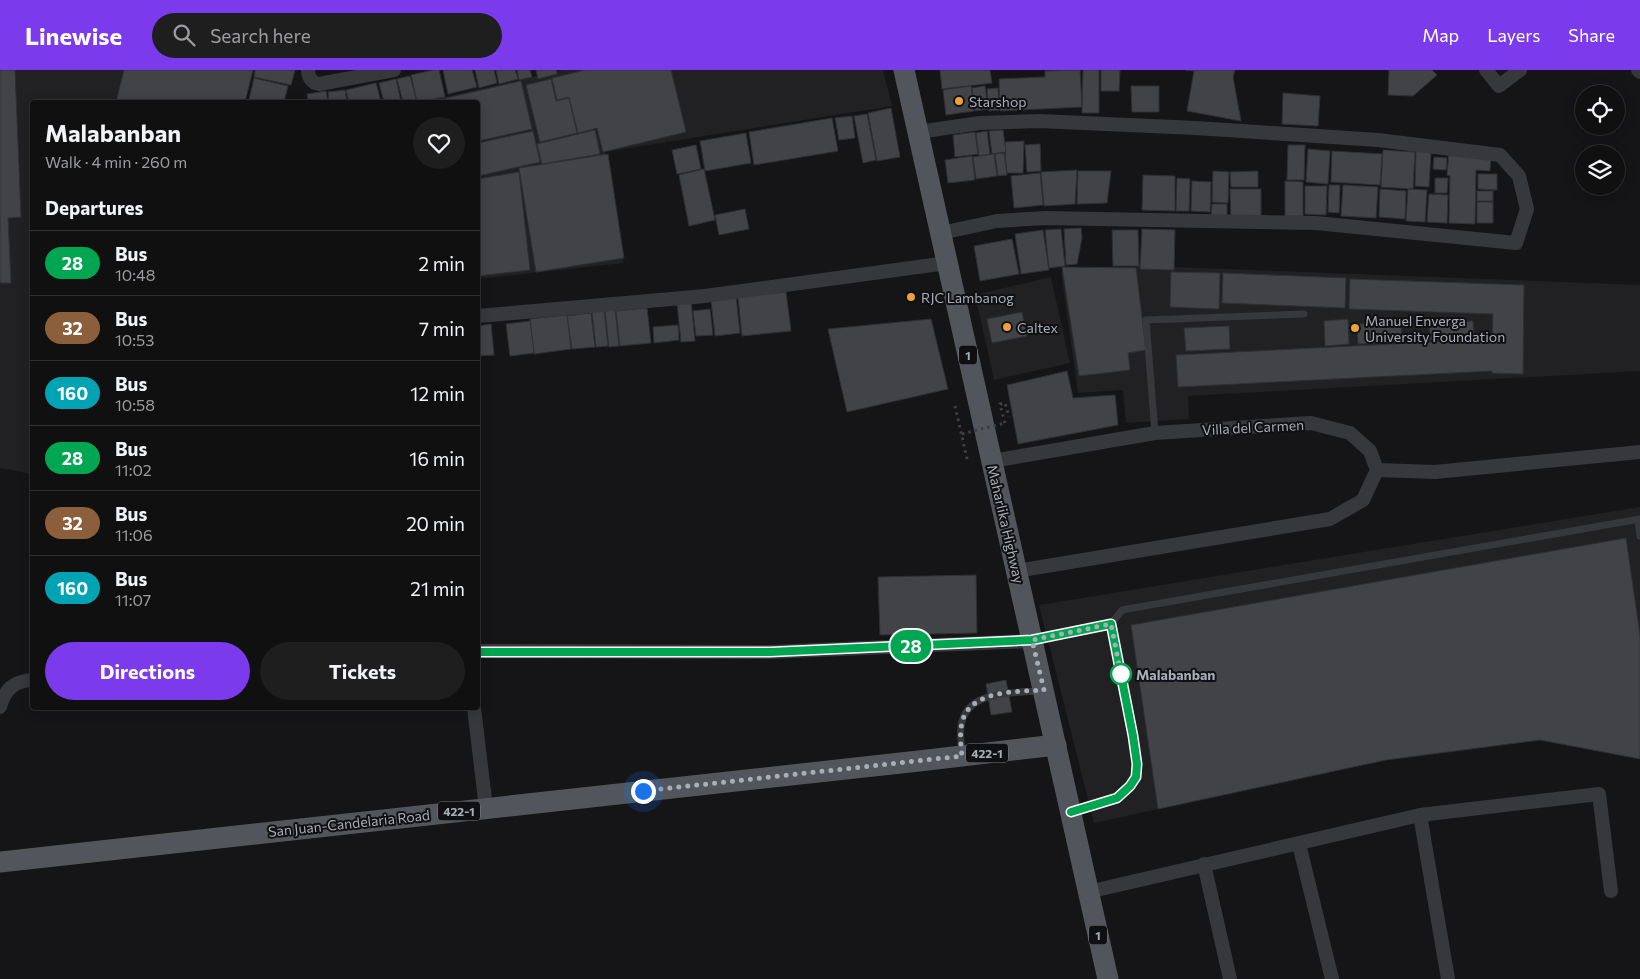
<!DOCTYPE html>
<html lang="en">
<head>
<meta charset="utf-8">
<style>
	:root { --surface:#101011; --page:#1e1e1f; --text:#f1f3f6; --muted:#9c9d9f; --line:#303031; --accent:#7c3aed }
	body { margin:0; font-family:Commissioner,sans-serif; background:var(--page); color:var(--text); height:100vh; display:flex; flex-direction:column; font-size:19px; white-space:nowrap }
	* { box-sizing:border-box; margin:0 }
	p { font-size:16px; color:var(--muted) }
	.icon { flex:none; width:28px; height:28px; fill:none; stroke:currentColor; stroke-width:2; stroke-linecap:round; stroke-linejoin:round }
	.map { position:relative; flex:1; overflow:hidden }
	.details { position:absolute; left:30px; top:30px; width:450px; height:610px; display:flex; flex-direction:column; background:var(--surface); border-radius:5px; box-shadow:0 2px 12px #0003,0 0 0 1px var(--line) }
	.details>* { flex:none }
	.badge { padding:0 10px; border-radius:16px; font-size:18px; line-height:32px }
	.fabs { position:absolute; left:1575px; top:15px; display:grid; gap:10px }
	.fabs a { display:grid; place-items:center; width:50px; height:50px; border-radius:50%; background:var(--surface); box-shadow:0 2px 12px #0003,0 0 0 1px var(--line); font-size:25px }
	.you { position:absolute; width:25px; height:25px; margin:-12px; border:4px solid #fff; border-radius:50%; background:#1a73e8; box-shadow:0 0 0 8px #1a73e833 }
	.map>.badge { position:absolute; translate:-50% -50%; box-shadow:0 0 0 2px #fff }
	h2 { padding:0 15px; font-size:19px; line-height:45px }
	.round { display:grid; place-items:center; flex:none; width:52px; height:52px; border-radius:26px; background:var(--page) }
	.summary { display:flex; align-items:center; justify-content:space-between; height:85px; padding:0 15px }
	h1 { font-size:24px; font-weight:700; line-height:38px }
	.action { display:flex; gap:10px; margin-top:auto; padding:10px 15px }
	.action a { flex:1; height:58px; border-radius:30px; background:var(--accent); color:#fff; font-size:20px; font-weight:700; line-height:58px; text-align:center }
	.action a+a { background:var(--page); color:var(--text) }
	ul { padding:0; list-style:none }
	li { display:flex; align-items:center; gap:15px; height:65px; padding:0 15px; border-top:1px solid var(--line) }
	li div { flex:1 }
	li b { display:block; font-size:19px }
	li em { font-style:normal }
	li .badge { min-width:55px; font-weight:700; text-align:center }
	header { display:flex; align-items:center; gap:30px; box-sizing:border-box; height:70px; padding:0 25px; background:var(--accent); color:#fff }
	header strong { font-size:24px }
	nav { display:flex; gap:28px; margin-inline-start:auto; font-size:18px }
	.search { width:350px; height:45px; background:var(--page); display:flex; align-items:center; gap:12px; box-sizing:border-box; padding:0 18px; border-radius:28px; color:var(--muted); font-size:19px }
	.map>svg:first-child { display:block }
	.built { fill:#212124 }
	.building { fill:#424347; stroke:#2f3033 }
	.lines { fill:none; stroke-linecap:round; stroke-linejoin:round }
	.path { stroke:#3c3f43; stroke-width:3; stroke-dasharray:2.5 4; stroke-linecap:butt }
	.lane { stroke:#36383c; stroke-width:7 }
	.street { stroke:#36383c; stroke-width:14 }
	.primary { stroke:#52555b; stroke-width:21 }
	.path-bridge { stroke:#3c3f43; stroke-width:3; stroke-dasharray:2.5 4; stroke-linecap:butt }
	.line-casing { stroke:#fff; stroke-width:11 }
	.line { stroke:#00a651; stroke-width:8 }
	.walk { stroke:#a8adb7; stroke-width:5; stroke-dasharray:0 9 }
	.poi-dot { fill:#eca239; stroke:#101012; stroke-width:2 }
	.stop-dot { fill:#fff; stroke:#00a651; stroke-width:2.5 }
	.labels { text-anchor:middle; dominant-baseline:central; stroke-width:4; stroke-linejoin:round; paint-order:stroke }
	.shield { fill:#101012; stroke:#7a7e86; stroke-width:1 }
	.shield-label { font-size:12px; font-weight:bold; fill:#a8adb7 }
	.poi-label { font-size:14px; fill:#a8adb7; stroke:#101012; text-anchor:start }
	.street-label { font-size:14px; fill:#a8adb7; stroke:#101012 }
	.stop-label { font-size:14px; font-weight:bold; fill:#a8adb7; stroke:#101012; text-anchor:start }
</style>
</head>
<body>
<header>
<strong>Linewise</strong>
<div class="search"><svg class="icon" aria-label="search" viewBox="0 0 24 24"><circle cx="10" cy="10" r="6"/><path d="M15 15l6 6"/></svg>Search here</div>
<nav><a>Map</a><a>Layers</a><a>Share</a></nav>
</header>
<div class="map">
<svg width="1640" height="909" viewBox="0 0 1640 909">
	<rect width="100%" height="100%" fill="#151517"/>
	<g class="built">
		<path d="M0,0H246L240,32H32V404L0,398Z"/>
		<path d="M563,0H883L892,36L605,82L623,193L478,209V32H423Z"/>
		<path d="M1146,196L1640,215V301L1188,326L1189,349L1126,353L1123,320L1078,323L1061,202Z"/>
		<path d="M1051,207L1070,293L994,310L975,225Z"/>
		<path d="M1640,437V689L1540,670L1386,690L1094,753L1039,535Z"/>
	</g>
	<g class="building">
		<path d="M0,0H15L21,147L8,148L11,213H0Z"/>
		<path d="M124,0H253L245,32H116Z"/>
		<path d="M255,0H295L291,15L254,7Z"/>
		<path d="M433,0H439L445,27L417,32L411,5Z"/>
		<path d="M443,0H472L477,17L448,24Z"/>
		<path d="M475,0H494L497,13L479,18Z"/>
		<path d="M496,0H515L518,9L499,14Z"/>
		<path d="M517,0H530L532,7L519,10Z"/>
		<path d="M536,0H556L557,4L538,9Z"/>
		<path d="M585,0H671L686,62L603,82L597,58L578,63L569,27L557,30L552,8Z"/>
		<path d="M940,0H990L992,13L942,19Z"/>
		<path d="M1080,0L1082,37L1000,41L999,9L1045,7V1Z"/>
		<path d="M1083,0H1099V43H1082Z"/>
		<path d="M1101,0H1120L1119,21H1101Z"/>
		<path d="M1185,0H1235L1233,7L1241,51L1187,41L1194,1Z"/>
		<path d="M1389,0H1432L1437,5L1413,26L1388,25Z"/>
		<path d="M410,6L417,32H403L397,9Z"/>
		<path d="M254,8L288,16L284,32H260L249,30Z"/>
		<path d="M396,9L401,32H384L379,13Z"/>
		<path d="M551,9L556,31L569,28L577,63L540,72L526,15Z"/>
		<path d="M521,11L532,59L478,71V32H429Z"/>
		<path d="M376,13L381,32H349L346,20Z"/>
		<path d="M971,16L974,41L946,45L943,20Z"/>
		<path d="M985,16L988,39L975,41L972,18Z"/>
		<path d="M1131,16H1159V42H1132Z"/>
		<path d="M998,18L999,40L989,41L987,19Z"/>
		<path d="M345,20L347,32H329L328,22Z"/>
		<path d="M326,21L328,32H308L307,24Z"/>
		<path d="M1283,23L1320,26L1318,56L1282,54Z"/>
		<path d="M891,38L900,87L877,91L868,43Z"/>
		<path d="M867,44L876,90L863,93L854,46Z"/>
		<path d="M852,46L855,68L839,70L835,48Z"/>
		<path d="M832,48L838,81L754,95L749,62Z"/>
		<path d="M595,60L600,84L542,94L537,74Z"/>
		<path d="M1003,60L1006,82L992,84L989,61Z"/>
		<path d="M533,61L540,92L478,106V73Z"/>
		<path d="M987,61L990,84L979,86L976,63Z"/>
		<path d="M975,62L978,84L955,87L953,65Z"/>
		<path d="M746,63L751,93L705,101L700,71Z"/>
		<path d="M1024,71L1023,103H1007L1005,83H1006L1005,72Z"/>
		<path d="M1040,74L1041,101L1027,102L1025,75Z"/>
		<path d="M696,75L701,99L677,104L672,80Z"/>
		<path d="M1288,75H1305L1304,110H1287Z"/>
		<path d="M1308,79L1330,81L1328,114L1306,112Z"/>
		<path d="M1383,80L1415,82L1413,119L1381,117Z"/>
		<path d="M1332,81L1382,84L1380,115L1331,112Z"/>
		<path d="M1416,81L1431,82L1429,117L1415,116Z"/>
		<path d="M1449,82L1491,86L1490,101L1476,100L1475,154L1449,153L1450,106L1447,105Z"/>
		<path d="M1004,83L1007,105L998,106L995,84Z"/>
		<path d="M608,84L624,188L536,202L519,98Z"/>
		<path d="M994,84L997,106L976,109L973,87Z"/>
		<path d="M972,86L975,110L948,113L945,90Z"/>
		<path d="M1434,87L1447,88L1446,100L1433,99Z"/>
		<path d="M704,99L715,150L689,156L679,105Z"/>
		<path d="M1077,100L1075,134L1044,136L1041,102Z"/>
		<path d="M1078,101H1111L1107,133L1077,134Z"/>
		<path d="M1213,101L1229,102L1228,133L1212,132Z"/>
		<path d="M1258,101V117H1231L1230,102Z"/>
		<path d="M519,102L530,200L478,206V109Z"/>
		<path d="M1040,103L1043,135L1014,138L1011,106Z"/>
		<path d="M1478,104H1497V120L1478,119Z"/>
		<path d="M1143,105L1175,106V141L1142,140Z"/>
		<path d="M1177,108L1190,109L1189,141H1176Z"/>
		<path d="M1435,108H1448L1447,123H1435Z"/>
		<path d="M1192,111L1211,112L1210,142L1191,141Z"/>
		<path d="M1285,111L1303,112V146H1285Z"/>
		<path d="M1329,115H1340L1339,143L1328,142Z"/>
		<path d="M1343,115L1378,117L1376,148L1341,146Z"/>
		<path d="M1305,116H1327L1326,145L1305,144Z"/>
		<path d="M1230,119H1261V147H1231Z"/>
		<path d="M1380,119L1406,121L1405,149L1379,147Z"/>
		<path d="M1408,119L1427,120L1425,152L1406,151Z"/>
		<rect x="1477" y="121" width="16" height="10"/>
		<path d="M1429,124L1448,125L1447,153L1427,152Z"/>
		<rect x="1477" y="132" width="16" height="21"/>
		<path d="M1212,134H1227V148H1211Z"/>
		<path d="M745,139L749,159L719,165L715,145Z"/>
		<path d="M1081,158L1082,168L1077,194L1066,195L1064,159Z"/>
		<path d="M1061,159L1065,196L1049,198L1045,160Z"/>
		<path d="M1142,159L1175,160L1174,200L1140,199Z"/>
		<path d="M1043,160L1049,200L1021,204L1015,164Z"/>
		<path d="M1112,160H1138L1139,196H1113Z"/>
		<path d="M1012,169L1019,204L980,211L974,176Z"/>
		<path d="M1062,197L1136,198L1146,280L1128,283L1130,300L1079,306Z"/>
		<path d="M1171,202L1220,203L1219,239L1170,237Z"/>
		<path d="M1223,203L1346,208L1345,238L1222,233Z"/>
		<path d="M1350,209L1524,215L1523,304L1492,303V301L1178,317L1176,285L1492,269L1493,244L1349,239Z"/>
		<path d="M786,222L791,261L742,266L738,227Z"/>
		<path d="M736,227L740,263L715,266L711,230Z"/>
		<path d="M691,231L695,271L681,272L677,233Z"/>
		<path d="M647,238L651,273L620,276L616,241Z"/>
		<path d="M615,239L619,276L609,277L605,241Z"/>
		<path d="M710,239L713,265L696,266L693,241Z"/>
		<path d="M604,240L608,276L596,277L592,242Z"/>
		<path d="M1022,242L1027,266L992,273L987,249Z"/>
		<path d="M591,243L595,277L572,279L567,246Z"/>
		<path d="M567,245L571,279L534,284L530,249Z"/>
		<path d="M931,249L948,319L847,342L828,259Z"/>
		<path d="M1348,249L1349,274L1325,276L1324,251Z"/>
		<path d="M530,251L534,283L510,286L506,254Z"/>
		<path d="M1473,251L1474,269L1430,270L1429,252Z"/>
		<path d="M1401,252L1402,272L1358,274L1357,254Z"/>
		<path d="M491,254L494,285L478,286V256Z"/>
		<path d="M678,255L679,270L654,273L653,257Z"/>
		<path d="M1229,256L1230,279L1186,281L1184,258Z"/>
		<path d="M1067,301L1073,328L1115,325L1118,355L1018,374L1007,315Z"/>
		<path d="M1626,468L1640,565V689L1540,670L1386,690L1158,739L1131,555Z"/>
		<path d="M976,505L977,563L880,565L878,507Z"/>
		<path d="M1006,610L1012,642L991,645L986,614Z"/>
	</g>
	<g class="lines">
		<g class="path">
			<path d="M955,336L968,393"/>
			<path d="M1005,353L1000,334L1005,333L1009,347"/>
		</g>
		<g class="lane">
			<path d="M1155,363L1146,250L1304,244"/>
			<path d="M1638,450L1640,466"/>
			<path d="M1034,570L1111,554L1122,540L1640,449"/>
			<path d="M962,684C961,676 960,666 961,657C965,620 1012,623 1041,621"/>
			<path d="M1073,741C1096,735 1124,732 1135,708C1143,690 1116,580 1111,554"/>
		</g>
		<g class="street">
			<path d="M308,0C308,7 312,13 319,14L394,0"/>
			<path d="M1486,0L1499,16L1520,0"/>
			<path d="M1638,0L1640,2"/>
			<path d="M918,62L980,53L1039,51L1196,58L1378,70L1500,85L1519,106L1527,139L1516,173L1316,153L1045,148L997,151L941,163"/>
			<path d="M478,246L705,226L947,193"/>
			<path d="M992,391L1155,363L1311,353L1350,363L1370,381L1377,400L1363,430L1330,449L1016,501"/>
			<path d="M1377,400L1435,402L1640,382"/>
			<path d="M478,581L770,582L1032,571"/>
			<path d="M0,637C5,619 14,611 32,610"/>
			<path d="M474,638L486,738"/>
			<path d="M1420,745L1448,909"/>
			<path d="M1299,774L1332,909"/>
			<path d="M1204,794L1230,909"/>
			<path d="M1088,822L1420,745L1599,724L1611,821"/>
		</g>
		<g class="primary">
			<path d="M904,0L1108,909"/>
			<path d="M0,792L919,691L1056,675"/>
		</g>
		<path class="path-bridge" d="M962,364L1005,353"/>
	</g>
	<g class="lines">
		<defs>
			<path id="line" d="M478,582H770L1032,570L1111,554L1133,666L1137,694L1136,707L1130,716L1117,728L1071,742"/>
		</defs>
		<use href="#line" class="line-casing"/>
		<use href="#line" class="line"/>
		<path class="walk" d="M643,721L962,686C961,677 960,667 961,659C964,619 1015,622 1044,620L1032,570L1111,554L1122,610L1121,604"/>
	</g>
	<g class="poi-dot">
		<circle cx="959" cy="31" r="5"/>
		<circle cx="911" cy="227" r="5"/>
		<circle cx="1007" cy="257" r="5"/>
		<circle cx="1355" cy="258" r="5"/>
	</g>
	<circle class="stop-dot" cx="1121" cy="604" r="10"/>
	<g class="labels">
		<g class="shield">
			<rect x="959" y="275.5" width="18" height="19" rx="4"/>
			<rect x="966" y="673.5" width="42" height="19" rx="4"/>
			<rect x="438" y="731.5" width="42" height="19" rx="4"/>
			<rect x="1089" y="855.5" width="18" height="19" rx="4"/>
		</g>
		<g class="shield-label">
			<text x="968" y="285">1</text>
			<text x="987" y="683">422-1</text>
			<text x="459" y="741">422-1</text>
			<text x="1098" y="865">1</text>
		</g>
		<g class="poi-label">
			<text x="969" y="31">Starshop</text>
			<text x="921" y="227">RJC Lambanog</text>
			<text x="1365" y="250">Manuel Enverga<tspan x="1365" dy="16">University Foundation</tspan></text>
			<text x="1017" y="257">Caltex</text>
		</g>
		<g class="street-label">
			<text transform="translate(1253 357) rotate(-3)">Villa del Carmen</text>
			<text transform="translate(1006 454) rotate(77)">Maharlika Highway</text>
			<text transform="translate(349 753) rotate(-6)">San Juan-Candelaria Road</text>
		</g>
		<g class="stop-label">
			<text x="1136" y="604">Malabanban</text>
		</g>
	</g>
</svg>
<div class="fabs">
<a><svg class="icon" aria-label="locate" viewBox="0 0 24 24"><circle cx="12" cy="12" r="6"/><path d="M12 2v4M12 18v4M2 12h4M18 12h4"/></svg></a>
<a><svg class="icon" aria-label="layers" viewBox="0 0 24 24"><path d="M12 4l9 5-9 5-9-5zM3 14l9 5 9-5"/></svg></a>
</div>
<div class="you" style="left:643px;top:721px"></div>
<b class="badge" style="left:911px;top:576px;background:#00a651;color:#fff">28</b>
<section class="details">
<div class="summary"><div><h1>Malabanban</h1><p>Walk · 4 min · 260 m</p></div><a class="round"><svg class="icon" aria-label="heart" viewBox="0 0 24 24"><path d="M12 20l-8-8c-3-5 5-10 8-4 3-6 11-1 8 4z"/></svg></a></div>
<h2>Departures</h2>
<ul>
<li><span class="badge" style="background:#00a651;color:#fff">28</span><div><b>Bus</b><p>10:48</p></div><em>2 min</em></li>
<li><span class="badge" style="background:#8b5e3c;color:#fff">32</span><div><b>Bus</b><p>10:53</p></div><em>7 min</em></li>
<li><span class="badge" style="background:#00a3b4;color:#fff">160</span><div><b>Bus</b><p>10:58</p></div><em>12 min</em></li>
<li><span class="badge" style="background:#00a651;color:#fff">28</span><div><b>Bus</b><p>11:02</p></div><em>16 min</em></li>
<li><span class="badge" style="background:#8b5e3c;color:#fff">32</span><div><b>Bus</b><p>11:06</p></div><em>20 min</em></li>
<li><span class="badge" style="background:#00a3b4;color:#fff">160</span><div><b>Bus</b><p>11:07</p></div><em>21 min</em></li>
</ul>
<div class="action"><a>Directions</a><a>Tickets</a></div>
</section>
</div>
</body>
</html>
